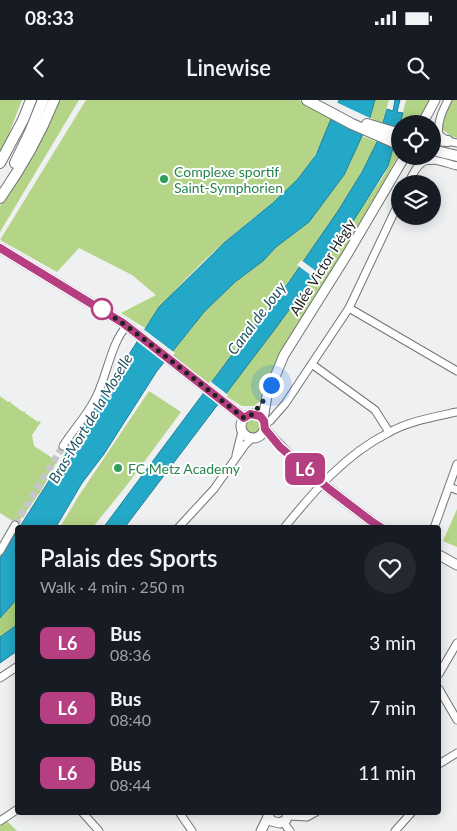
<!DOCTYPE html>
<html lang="en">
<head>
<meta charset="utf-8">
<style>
	:root { --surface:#171b24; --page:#242831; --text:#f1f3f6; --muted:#9ea1a6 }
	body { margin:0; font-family:Lato,sans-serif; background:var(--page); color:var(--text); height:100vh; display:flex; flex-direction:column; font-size:19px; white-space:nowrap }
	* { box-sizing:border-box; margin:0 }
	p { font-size:16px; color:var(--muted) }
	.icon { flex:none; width:28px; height:28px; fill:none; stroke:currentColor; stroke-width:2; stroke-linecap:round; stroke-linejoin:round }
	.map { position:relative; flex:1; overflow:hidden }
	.drawer { position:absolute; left:15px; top:425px; width:426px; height:290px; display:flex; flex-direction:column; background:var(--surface); border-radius:5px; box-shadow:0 2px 12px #0003 }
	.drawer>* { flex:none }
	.badge { padding:0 10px; border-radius:8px; font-size:18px; line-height:32px }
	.fabs { position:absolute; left:391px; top:15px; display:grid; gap:10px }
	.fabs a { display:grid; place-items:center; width:50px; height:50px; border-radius:50%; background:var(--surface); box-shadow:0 2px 12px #0003; font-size:25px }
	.you { position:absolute; width:25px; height:25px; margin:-12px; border:4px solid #fff; border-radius:50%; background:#1a73e8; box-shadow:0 0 0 8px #1a73e833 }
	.map>.badge { position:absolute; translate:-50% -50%; box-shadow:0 0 0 2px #fff }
	.round { display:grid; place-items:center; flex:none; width:52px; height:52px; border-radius:26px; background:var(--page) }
	.head { display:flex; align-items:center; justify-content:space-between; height:85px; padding:0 25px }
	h1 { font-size:24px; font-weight:600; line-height:38px }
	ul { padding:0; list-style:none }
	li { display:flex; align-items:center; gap:15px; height:65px; padding:0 25px }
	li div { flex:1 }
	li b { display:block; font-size:19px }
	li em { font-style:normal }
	li .badge { min-width:55px; font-weight:700; text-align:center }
	.status { display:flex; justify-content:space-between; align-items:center; height:35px; padding:0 25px; background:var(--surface); direction:ltr }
	.status svg { height:14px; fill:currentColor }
	header { display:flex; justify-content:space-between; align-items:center; height:65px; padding:0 25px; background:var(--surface); font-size:22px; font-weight:600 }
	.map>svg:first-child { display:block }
	.green { fill:#b4d587 }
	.forest { fill:#accf7c }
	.water { fill:#24a8c7; stroke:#238096 }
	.pier { fill:#eff0f2 }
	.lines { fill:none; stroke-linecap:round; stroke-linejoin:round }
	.minor-tunnel { stroke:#c6c7c8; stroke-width:7; stroke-dasharray:7 3.5; stroke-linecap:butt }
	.minor-casing { stroke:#727475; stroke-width:9 }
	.major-casing { stroke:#727475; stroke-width:11 }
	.highway-casing { stroke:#727475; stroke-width:12 }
	.minor { stroke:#fff; stroke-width:7 }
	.major { stroke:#fff; stroke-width:9 }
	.highway { stroke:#fff; stroke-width:10 }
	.line-casing { stroke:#fff; stroke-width:11 }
	.line { stroke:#b63f82; stroke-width:8 }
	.walk { stroke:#212122; stroke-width:5; stroke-dasharray:0 9 }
	.leisure-dot { fill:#2e9e5b; stroke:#fff; stroke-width:2 }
	.stop-dot { fill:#fff; stroke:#b63f82; stroke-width:2.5 }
	.labels { text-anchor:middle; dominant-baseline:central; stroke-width:4; stroke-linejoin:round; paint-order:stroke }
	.leisure-label { font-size:14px; fill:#27864d; stroke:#fff; text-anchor:start }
	.street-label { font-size:14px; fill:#212122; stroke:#fff }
	.water-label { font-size:15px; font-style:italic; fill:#225462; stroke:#fff }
</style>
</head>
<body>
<div class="status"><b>08:33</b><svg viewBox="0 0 49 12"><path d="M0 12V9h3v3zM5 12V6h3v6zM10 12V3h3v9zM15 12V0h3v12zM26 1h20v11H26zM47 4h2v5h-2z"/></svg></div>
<header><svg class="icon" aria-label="back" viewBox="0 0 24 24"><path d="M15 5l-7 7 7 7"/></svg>Linewise<svg class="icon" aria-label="search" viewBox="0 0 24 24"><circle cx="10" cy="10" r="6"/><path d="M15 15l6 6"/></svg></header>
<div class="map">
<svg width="457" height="731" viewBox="0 0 457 731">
	<rect width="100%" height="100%" fill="#eff0f2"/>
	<g class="green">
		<path d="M0,0H22L8,36L0,51Z"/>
		<path d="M57,0H79L0,132V106Z"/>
		<path d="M86,0H299L332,19C322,40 314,61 298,79C281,98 260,112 240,129C206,157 170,192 145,228L121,213L156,195L132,175L79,148L57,172L0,140Z"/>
		<path d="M375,0H389L382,23L370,18Z"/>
		<path d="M406,0H432L418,24H400Z"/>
		<path d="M446,0H457V38L451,36L441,28Z"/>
		<path d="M400,24V52L330,183L284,255L267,296L254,306H242L224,295L311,181L384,75L388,66Z"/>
		<path d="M362,36L377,42C334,130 269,206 210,284L171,254L204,212L235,182L263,161L276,147L309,122L344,75Z"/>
		<path d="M149,291L181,312L127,385L93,427H60L78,397Z"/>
		<path d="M0,296L8,302L10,301L11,303L23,312L26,311L25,313L38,322L39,321L41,322L32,335L34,346L57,361L41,391L17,424L0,413Z"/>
		<circle cx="253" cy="326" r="7"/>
		<path d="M457,409V447L443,441Z"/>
		<path d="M6,720L17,731H0V725Z"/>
	</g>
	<path class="forest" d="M17,499V525L0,537V518Z"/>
	<g class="water">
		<path d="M339,0H375L369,21L344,75L309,122L276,147L263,161L235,182L204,212L157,271L104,354L82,383L56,427L19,428L159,207L225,142L274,102L298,79L316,55Z"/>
		<path d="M395,0H400L397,12L403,13L388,66L345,134L275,229L125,427L103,428L252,228L289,182L338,111L362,72L377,42L387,9L393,11Z"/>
		<path d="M17,430V499L0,518V458Z"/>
		<path d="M17,525V551L0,563V537Z"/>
	</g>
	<g class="pier">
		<path d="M336,2L372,19L366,33L330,17Z"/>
		<path d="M301,160L320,174L316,179L297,165Z"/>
		<path d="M142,228L175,253L166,264L135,240Z"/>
		<path d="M210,281L228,295L220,306L202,292Z"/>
	</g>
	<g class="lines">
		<path class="minor-tunnel" d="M15,425L63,346"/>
		<defs>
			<g id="minor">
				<path d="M448,0C442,12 437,22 439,35L448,41L457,43"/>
				<path d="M408,84C422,53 428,58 457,66"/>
				<path d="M349,208L457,271"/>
				<path d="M313,265L375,310L389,332"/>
				<path d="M265,324L270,321L285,304L349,208L400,100"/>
				<path d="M63,346C72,331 85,318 94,301C106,281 111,241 127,226"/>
				<path d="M236,355L242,331"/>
				<path d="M449,387L457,390"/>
				<path d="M178,428L214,389L245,345L252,338"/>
				<path d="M284,428C313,392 346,354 388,333C409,321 434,317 457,312"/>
				<path d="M434,428L457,364"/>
				<path d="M0,451L15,425"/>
				<path d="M439,574L457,543"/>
				<path d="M0,578L18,566"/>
				<path d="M439,589L457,620"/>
				<path d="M439,664L457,653"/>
				<path d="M82,712L99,731"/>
				<path d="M179,712L192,731"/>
				<path d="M289,716L307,717L316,712"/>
				<path d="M0,721L18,709"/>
				<path d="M283,722L290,731"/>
				<path d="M395,731L412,712"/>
			</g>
			<g id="major">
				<path d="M422,24L435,0"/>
				<path d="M0,148L123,223L244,318"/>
				<circle cx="253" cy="326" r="12"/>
				<path d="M263,319L267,296L284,255L348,153L405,56"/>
				<path d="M265,329C295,365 334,393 371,421L382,428"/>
				<path d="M439,455L457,465"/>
				<path d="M267,712L271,721L280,723L286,720L289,712"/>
				<path d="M261,731L268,717"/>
			</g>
			<g id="highway">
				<path d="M307,0L352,24L400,45"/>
				<path d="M367,24L400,34"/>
				<path d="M432,40L448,41"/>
				<path d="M432,50L457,56"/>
				<path d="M426,56L431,59"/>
				<path d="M0,63L23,20L31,0"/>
				<path d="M15,63L30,32L43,0"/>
				<path d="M0,98C22,67 40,35 54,0"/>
			</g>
		</defs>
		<use href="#minor" class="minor-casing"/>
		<use href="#major" class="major-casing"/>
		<use href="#highway" class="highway-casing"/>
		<use href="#minor" class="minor"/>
		<use href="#major" class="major"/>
		<use href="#highway" class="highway"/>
	</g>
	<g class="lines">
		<defs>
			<path id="line" d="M0,148L123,223L244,318L250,314L260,316L264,321L265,329L280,347L329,389L371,421L382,428"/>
		</defs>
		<use href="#line" class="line-casing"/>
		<use href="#line" class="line"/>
		<path class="walk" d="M102,209H101L127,226L244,318L253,314L267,296L271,285"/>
	</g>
	<g class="leisure-dot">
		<circle cx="164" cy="79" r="5"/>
		<circle cx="118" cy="368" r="5"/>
	</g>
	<circle class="stop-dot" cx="102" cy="209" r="10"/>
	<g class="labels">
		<g class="leisure-label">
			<text x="174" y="71">Complexe sportif<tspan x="174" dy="16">Saint-Symphorien</tspan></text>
			<text x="128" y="368">FC Metz Academy</text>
		</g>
		<g class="street-label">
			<text transform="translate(322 167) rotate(-58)">Allée Victor Hégly</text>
		</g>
		<g class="water-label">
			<text transform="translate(256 218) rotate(-53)">Canal de Jouy</text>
			<text transform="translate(90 318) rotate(-59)">Bras-Mort de la Moselle</text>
		</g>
	</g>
</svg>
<div class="fabs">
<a><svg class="icon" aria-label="locate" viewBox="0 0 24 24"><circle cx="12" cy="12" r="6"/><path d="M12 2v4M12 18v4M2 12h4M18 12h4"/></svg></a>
<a><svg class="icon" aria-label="layers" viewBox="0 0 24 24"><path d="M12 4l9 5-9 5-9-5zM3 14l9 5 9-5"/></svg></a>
</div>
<div class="you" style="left:271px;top:285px"></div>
<b class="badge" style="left:305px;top:369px;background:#b63f82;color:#fff">L6</b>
<section class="drawer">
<div class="head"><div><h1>Palais des Sports</h1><p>Walk · 4 min · 250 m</p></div><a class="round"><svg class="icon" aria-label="heart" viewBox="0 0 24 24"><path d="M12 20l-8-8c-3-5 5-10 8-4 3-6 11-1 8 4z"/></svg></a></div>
<ul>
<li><span class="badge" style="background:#b63f82;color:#fff">L6</span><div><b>Bus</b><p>08:36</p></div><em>3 min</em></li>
<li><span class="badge" style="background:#b63f82;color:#fff">L6</span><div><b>Bus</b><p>08:40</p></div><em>7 min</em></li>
<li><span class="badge" style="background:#b63f82;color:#fff">L6</span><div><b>Bus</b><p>08:44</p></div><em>11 min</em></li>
</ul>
</section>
</div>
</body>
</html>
